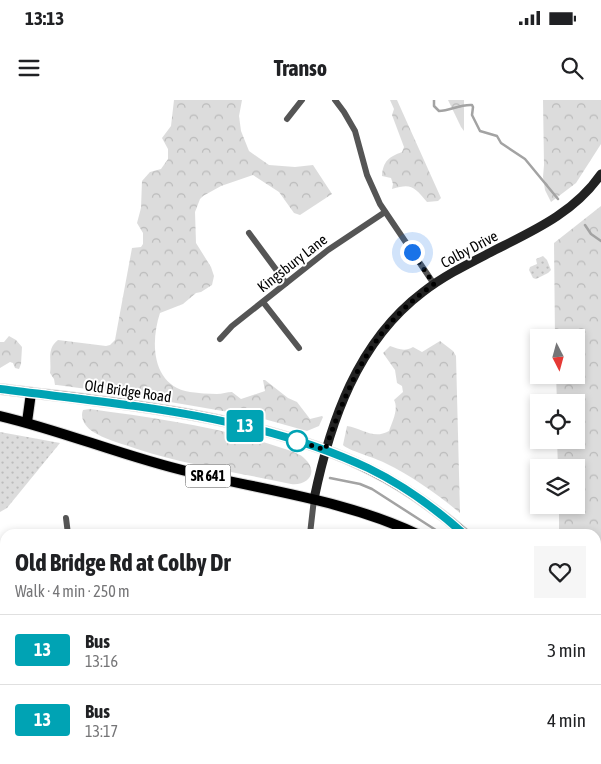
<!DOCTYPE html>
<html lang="en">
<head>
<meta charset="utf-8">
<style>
	:root { --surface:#fff; --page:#f6f6f6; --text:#202124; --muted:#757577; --line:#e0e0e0 }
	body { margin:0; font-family:"Asap Condensed",sans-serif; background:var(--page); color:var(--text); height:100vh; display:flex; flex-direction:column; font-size:19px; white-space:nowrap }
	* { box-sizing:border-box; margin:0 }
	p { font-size:16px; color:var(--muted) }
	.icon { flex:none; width:28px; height:28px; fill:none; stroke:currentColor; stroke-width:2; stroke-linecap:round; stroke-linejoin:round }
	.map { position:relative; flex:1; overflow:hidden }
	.details { position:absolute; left:0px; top:429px; width:601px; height:236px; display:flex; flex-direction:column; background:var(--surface); border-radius:15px 15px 0 0; box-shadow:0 2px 8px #0003 }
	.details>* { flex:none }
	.badge { padding:0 10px; border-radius:4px; font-size:18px; line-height:32px }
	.needle { width:32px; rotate:174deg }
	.tools { position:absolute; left:530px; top:229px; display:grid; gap:10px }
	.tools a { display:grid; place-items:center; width:55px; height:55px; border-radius:0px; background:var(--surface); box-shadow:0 2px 8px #0003; font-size:25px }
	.you { position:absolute; width:25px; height:25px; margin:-12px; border:4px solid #fff; border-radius:50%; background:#1a73e8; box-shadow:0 0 0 8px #1a73e833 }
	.map>.badge { position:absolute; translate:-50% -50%; box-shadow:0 0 0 2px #fff }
	.round { display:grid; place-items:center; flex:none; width:52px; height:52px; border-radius:0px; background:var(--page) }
	.headline { display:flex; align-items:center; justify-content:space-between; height:85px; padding:0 15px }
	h1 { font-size:24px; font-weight:700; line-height:38px }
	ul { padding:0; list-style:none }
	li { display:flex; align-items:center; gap:15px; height:70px; padding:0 15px; border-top:1px solid var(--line) }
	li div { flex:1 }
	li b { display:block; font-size:19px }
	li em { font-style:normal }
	li .badge { min-width:55px; font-weight:700; text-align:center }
	.status { display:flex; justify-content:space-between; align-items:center; height:35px; padding:0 25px; background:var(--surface); direction:ltr }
	.status svg { height:14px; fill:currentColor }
	header { display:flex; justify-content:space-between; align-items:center; height:65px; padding:0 15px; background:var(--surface); font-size:22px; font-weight:700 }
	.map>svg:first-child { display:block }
	.grass { fill:url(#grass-dots) }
	.forest { fill:url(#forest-crowns) }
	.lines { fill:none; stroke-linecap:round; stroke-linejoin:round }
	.stream { stroke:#a3a3a3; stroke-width:2.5 }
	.primary-casing { stroke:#dbdbdb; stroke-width:12 }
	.street { stroke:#555; stroke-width:6 }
	.secondary { stroke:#222; stroke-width:9 }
	.primary { stroke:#000; stroke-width:10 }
	.line-casing { stroke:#fff; stroke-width:11 }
	.line { stroke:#00a3b4; stroke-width:8 }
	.walk { stroke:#000; stroke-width:5; stroke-dasharray:0 9 }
	.stop-dot { fill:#fff; stroke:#00a3b4; stroke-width:2.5 }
	.labels { text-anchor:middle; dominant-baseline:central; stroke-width:4; stroke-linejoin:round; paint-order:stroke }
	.shield { fill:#fff; stroke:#4c4c4c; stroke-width:1 }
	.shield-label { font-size:14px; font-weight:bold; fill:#000 }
	.street-label { font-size:15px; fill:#000; stroke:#fff }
</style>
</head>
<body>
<div class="status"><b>13:13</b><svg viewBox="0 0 49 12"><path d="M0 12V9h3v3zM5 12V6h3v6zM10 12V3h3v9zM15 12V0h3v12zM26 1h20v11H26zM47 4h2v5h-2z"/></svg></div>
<header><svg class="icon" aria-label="menu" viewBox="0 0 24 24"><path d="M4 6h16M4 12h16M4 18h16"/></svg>Transo<svg class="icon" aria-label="search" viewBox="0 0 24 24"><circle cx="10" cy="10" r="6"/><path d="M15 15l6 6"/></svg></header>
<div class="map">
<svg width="601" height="664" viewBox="0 0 601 664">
	<defs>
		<pattern id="grass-dots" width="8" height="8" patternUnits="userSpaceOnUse" patternTransform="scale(1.25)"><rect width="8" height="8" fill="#dcdcdc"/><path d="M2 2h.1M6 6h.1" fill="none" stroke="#bbb" stroke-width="1.8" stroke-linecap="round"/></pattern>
		<pattern id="forest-crowns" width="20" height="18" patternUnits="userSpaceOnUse" patternTransform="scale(1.25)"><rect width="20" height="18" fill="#dcdcdc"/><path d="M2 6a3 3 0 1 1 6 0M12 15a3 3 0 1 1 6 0" fill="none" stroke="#bbb"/></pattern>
	</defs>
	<rect width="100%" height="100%" fill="#fff"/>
	<g class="grass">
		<path d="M543,156L547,160L551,170L548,173L536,179L533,178L529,170L530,167L537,164L536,159Z"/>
		<path d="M0,332L60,343L7,408L0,412Z"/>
	</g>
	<g class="forest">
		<path d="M174,0H242L239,16L241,31L249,51L269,65L295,67L313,65L332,94L300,115L294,113L279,92L253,75L221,86L203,96L200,99L195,112L196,143L211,167L214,176L212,185L201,192L196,193L183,204L160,213C150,243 152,286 190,292C199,293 208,294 217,294C222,294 227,292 232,292L241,299L265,291L263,280H265L288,298L297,302L310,319L322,316L323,317L319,326L307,331L257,317L124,294L57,285H55L54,279L50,273C52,261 46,249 58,240L106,246L110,245L115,240L132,148L141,147L143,144V133L137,123L141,108L142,81L150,72L161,69L168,59V49L162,38L171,26Z"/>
		<path d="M390,0H397L441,98L438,101L427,102C414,87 412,83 392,89L393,84L391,78L382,76C383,61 389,57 402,52L404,47L392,15L394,9Z"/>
		<path d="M448,0H464V31L461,27Z"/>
		<path d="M543,0H601V44L576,83L551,102L545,90L543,77L544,65Z"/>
		<path d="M601,106V511L596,508V434H559V405H576V368L558,367L557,340H576V302H557L556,275H576V238L555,237L554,143Z"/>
		<path d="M9,236L16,240L22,247L21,264L19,269L15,268L13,263L10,262L0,268V242H4Z"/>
		<path d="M440,241L453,251L456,256L460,413C437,394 412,376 385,363C376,358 347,350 343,345L347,326C362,328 373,340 389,331C392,322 399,309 394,300L403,292L402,286L397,283L395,270L383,253L390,246C398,249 405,252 413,247L422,252Z"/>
		<path d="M90,309C155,318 222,327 285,349C291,351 301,354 305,359C319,372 308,386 291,384C240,373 187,365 137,349C124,344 109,341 97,334C88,330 79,320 83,310Z"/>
		<path d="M596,563L601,565V664H563V660H596Z"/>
	</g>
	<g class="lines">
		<g class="stream">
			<path d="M434,0V6L439,11C450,11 460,4 472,5L473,7L472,15L480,31L497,36L501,43L525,59L558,99"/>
			<path d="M585,125L591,134L601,141"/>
			<path d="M330,378L360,384L372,389L442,434"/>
		</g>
		<defs>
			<g id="primary">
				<path d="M0,289C119,304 263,315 371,370C405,387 436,409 465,434"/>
				<path d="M0,316C64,331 125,357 190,372C266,391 345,400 417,434"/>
				<path d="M27,322L31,293"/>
				<path d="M596,531L601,533"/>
				<path d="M596,550L601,551"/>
			</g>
		</defs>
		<use href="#primary" class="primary-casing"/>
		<g class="street">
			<path d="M335,0L344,12L355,31L367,75L380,104L434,184"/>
			<path d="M287,19L302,0"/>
			<path d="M249,133L286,183"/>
			<path d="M263,202L299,248"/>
			<path d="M220,239L232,226L328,150L385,112"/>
			<path d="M66,418L68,434"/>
			<path d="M310,434L314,399"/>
			<path d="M0,568L5,561"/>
			<path d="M325,664L326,660"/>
		</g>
		<path class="secondary" d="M314,399C330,322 357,242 423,192C445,175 470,163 495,150C535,130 575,112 601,74"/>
		<use href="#primary" class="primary"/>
	</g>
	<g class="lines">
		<defs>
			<path id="line" d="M0,289C123,305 254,314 368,368C403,385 435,408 464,434"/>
		</defs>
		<use href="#line" class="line-casing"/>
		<use href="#line" class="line"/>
		<path class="walk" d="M297,341L296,340L325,350C350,280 371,229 434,184L412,152"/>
	</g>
	<circle class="stop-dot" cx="297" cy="341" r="10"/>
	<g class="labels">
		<rect class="shield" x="185.5" y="364.5" width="45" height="23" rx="4"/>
		<g class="shield-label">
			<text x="208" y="376">SR 641</text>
		</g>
		<g class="street-label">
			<text transform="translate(469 149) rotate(-28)">Colby Drive</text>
			<text transform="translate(292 163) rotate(-38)">Kingsbury Lane</text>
			<text transform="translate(128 291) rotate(8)">Old Bridge Road</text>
		</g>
	</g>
</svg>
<div class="tools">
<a><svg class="needle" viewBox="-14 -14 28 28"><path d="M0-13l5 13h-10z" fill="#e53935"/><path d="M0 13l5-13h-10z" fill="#757577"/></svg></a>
<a><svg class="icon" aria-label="locate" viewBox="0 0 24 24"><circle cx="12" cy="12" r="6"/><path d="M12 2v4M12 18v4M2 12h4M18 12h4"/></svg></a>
<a><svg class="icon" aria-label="layers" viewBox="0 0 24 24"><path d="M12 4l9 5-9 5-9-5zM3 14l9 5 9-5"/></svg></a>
</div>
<div class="you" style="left:412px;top:152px"></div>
<b class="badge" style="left:245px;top:326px;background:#00a3b4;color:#fff">13</b>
<section class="details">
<div class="headline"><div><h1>Old Bridge Rd at Colby Dr</h1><p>Walk · 4 min · 250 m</p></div><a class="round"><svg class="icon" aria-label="heart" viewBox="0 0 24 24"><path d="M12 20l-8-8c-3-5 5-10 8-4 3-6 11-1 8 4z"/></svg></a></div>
<ul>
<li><span class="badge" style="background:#00a3b4;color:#fff">13</span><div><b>Bus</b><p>13:16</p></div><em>3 min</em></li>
<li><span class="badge" style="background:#00a3b4;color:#fff">13</span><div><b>Bus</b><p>13:17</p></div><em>4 min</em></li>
</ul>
</section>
</div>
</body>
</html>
